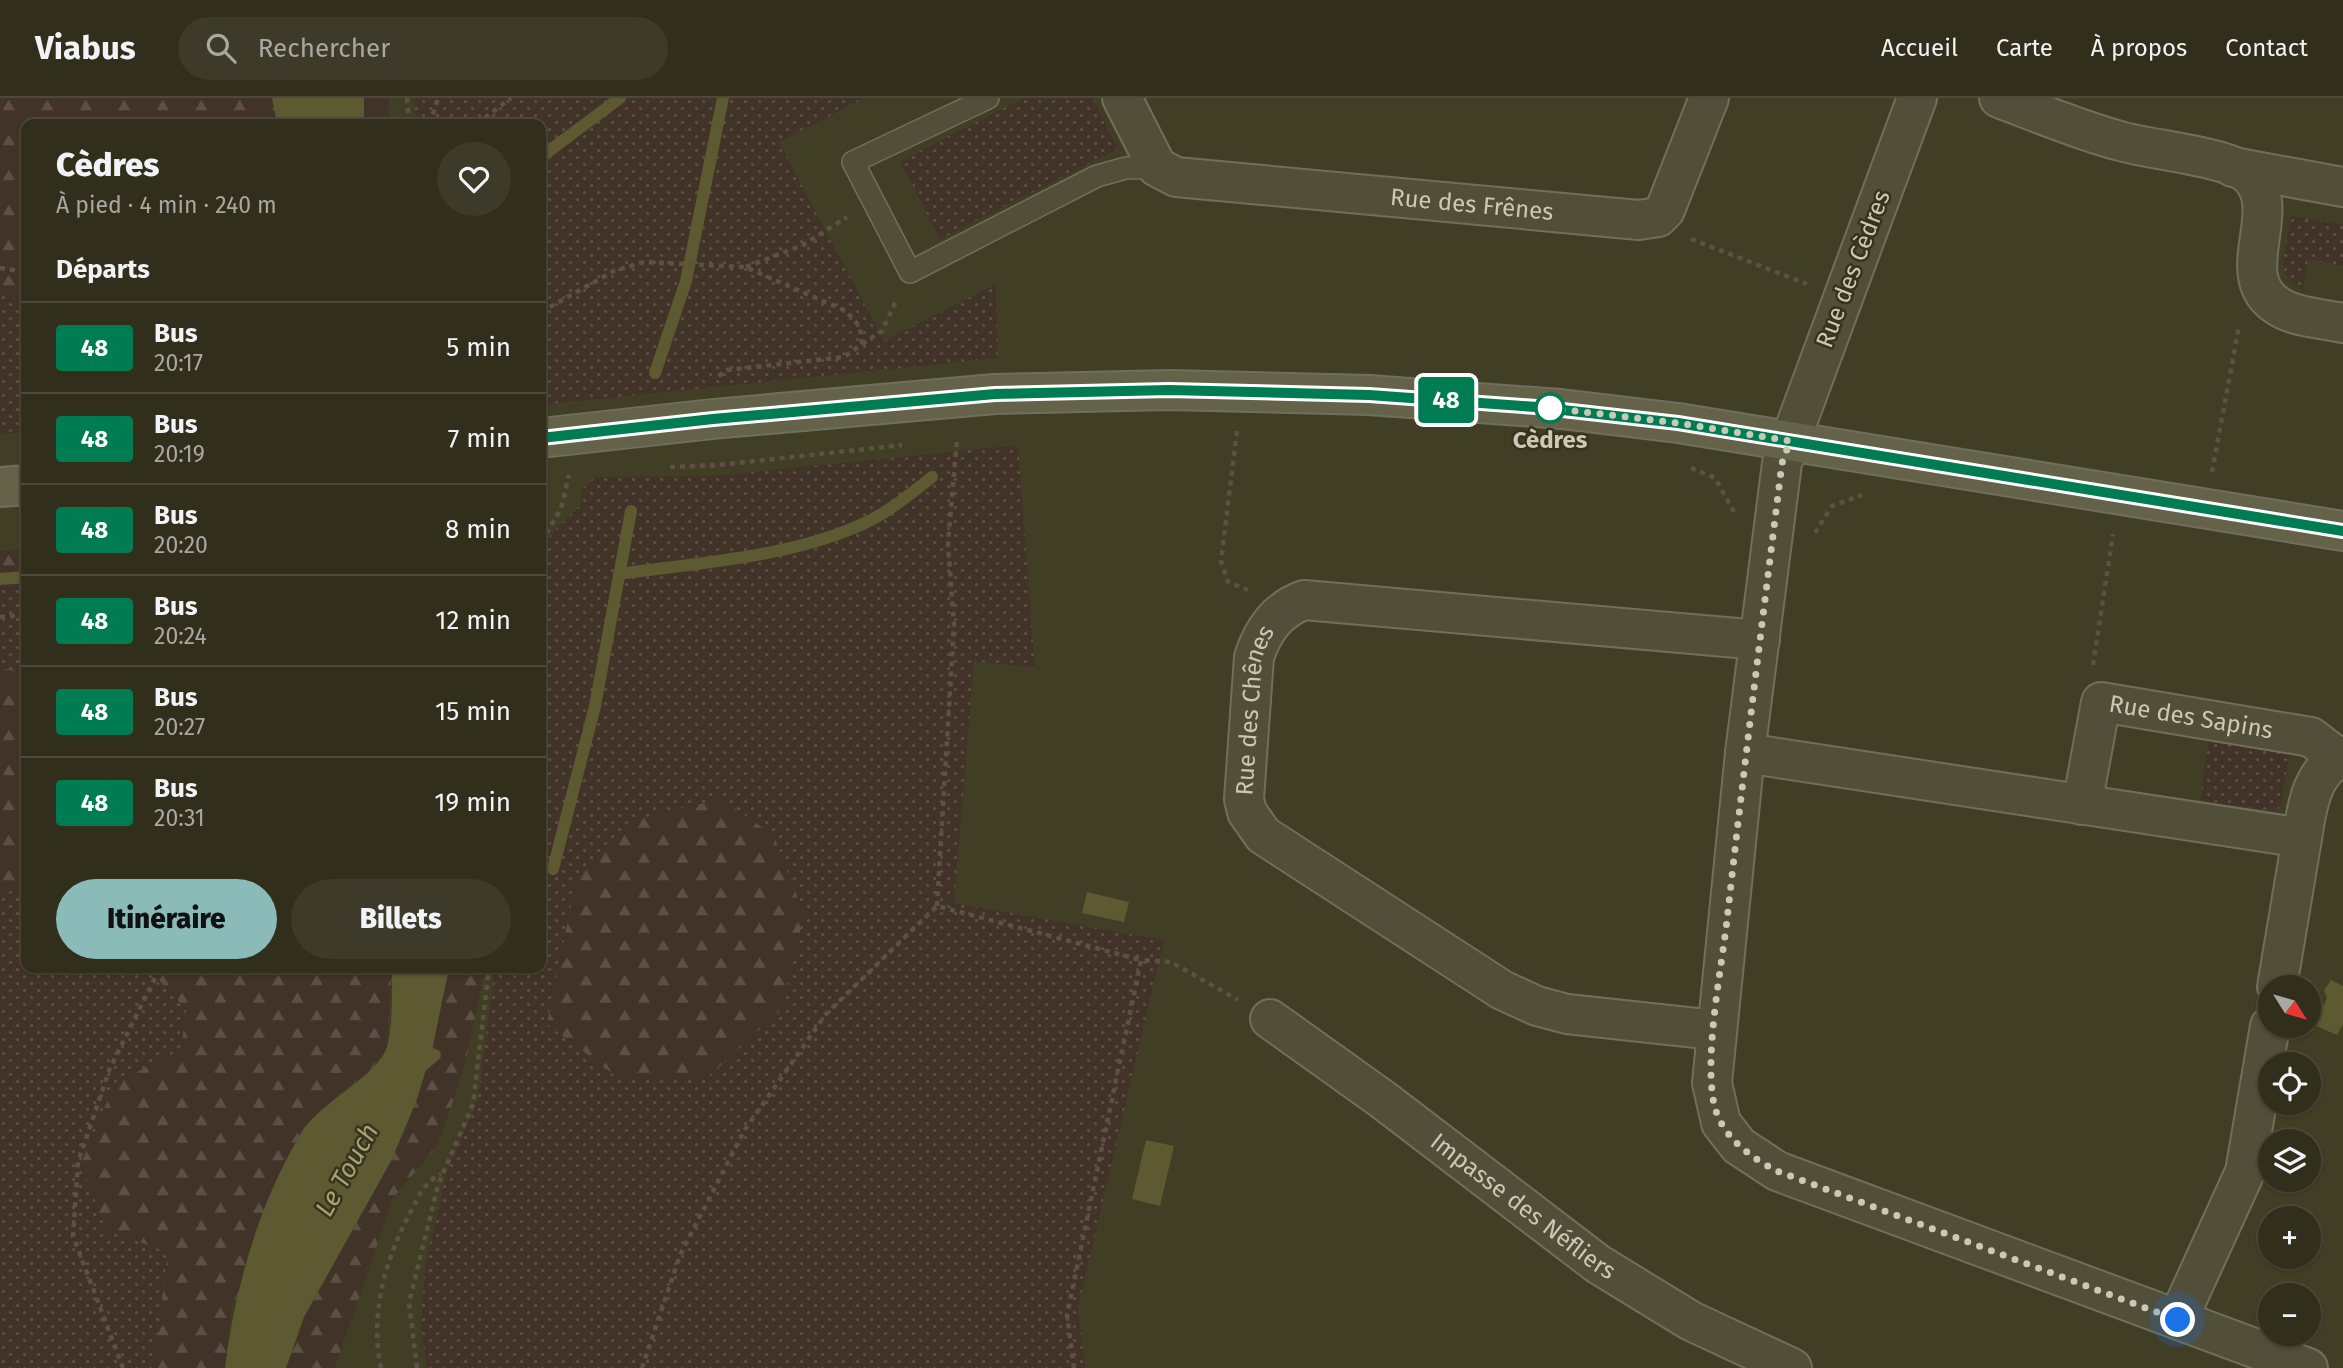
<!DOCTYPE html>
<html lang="fr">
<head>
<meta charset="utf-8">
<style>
	:root { --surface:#312e1c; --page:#3d3a29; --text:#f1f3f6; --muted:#a8a8a3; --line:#4c4a3b; --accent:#8bbbb9 }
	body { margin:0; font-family:"Fira Sans",sans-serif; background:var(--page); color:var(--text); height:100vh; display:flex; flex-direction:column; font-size:26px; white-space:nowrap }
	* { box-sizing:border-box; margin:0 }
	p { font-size:23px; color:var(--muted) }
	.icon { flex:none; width:38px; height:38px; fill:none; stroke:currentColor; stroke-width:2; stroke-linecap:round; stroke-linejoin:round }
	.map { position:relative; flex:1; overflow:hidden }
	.panel { position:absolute; left:21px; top:21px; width:525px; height:854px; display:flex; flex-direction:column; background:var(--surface); border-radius:14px; box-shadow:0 2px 5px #0004,0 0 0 2px var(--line) }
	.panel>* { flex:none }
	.badge { padding:0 14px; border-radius:5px; font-size:24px; line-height:46px }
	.needle { width:46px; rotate:127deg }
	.buttons { position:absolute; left:2258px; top:877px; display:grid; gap:14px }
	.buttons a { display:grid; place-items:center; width:63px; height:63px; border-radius:50%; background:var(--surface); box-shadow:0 2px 5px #0004,0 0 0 2px var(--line); font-size:35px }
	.you { position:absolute; width:35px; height:35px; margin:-18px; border:5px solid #fff; border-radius:50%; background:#1a73e8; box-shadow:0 0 0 10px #1a73e833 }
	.map>.badge { position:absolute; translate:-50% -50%; box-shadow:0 0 0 4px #fff }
	h2 { padding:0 35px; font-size:26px; line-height:63px }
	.round { display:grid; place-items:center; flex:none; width:74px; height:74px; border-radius:37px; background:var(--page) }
	.summary { display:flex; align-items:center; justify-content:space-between; height:119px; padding:0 35px }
	h1 { font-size:33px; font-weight:800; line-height:52px }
	.cta { display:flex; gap:14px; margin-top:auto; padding:14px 35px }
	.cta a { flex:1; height:80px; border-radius:42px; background:var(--accent); color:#111; font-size:28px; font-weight:800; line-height:80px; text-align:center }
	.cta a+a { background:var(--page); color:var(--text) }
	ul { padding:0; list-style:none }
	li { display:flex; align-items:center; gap:21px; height:91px; padding:0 35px; border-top:2px solid var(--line) }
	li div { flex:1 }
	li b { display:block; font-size:26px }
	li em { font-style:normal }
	li .badge { min-width:77px; font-weight:700; text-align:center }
	header { display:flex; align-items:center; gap:42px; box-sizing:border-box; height:98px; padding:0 35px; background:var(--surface); border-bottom:2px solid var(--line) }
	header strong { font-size:33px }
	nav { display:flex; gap:38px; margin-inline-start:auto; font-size:24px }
	.search { width:490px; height:63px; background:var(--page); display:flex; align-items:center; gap:18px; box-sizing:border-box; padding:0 24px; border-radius:38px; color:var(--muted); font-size:26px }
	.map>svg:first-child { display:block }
	.green { fill:url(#green-dots) }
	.forest { fill:url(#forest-firs) }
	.water { fill:#5d5931 }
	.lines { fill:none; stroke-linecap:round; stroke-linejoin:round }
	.stream { stroke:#5d5931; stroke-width:12 }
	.service-casing { stroke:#716f5b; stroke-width:24 }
	.minor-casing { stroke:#716f5b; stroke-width:42 }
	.secondary-casing { stroke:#716f5b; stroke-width:42 }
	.path { stroke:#5f5046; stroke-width:4.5; stroke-dasharray:5 5; stroke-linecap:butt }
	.service { stroke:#514e3a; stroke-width:21 }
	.minor { stroke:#514e3a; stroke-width:38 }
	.secondary { stroke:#646248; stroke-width:38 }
	.line-casing { stroke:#fff; stroke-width:16 }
	.line { stroke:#007c52; stroke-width:10 }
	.walk { stroke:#cbc9b6; stroke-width:7; stroke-dasharray:0 12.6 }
	.stop-dot { fill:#fff; stroke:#007c52; stroke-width:3.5 }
	.labels { text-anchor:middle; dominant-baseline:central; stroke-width:5; stroke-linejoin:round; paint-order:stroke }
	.street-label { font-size:24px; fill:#cbc9b6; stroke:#36341f }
	.stop-label { font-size:24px; font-weight:bold; fill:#cbc9b6; stroke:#36341f }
	.water-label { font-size:26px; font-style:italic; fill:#aaa370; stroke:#36341f }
</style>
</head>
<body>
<header>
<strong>Viabus</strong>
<div class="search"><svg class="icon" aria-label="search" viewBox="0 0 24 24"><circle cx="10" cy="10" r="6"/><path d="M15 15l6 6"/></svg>Rechercher</div>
<nav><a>Accueil</a><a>Carte</a><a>À propos</a><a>Contact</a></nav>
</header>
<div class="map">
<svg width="2343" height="1270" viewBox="0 0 2343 1270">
	<defs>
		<pattern id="green-dots" width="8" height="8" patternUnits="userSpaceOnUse" patternTransform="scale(1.75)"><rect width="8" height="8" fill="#423328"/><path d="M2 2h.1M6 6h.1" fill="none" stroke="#5c4f45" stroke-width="1.8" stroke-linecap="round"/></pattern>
		<pattern id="forest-firs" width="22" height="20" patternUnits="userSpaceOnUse" patternTransform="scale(1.75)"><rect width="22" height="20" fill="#423328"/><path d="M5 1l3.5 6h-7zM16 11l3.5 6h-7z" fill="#5c4f45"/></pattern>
	</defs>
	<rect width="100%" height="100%" fill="#413e26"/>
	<g class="green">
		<path d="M415,0H864L779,44L884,243L996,186L998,260L541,307V26H415Z"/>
		<path d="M1024,0H1093L1118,51L940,141L900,63Z"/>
		<path d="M2291,118L2343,127V168L2308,161L2303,192L2285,176L2283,162Z"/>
		<path d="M0,184L26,219V335L0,336Z"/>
		<path d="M1018,347L1035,570L974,563L954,805L1164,842L1078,1210L1085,1270H426L421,1221L425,1168L447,1074L478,1001L495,870H541V457L549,439L581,406L582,392L594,379L714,378Z"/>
		<path d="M26,487V570L0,572V488Z"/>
		<path d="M2210,633L2290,652L2280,710L2272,713L2200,702Z"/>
		<path d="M0,790L26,791V870H159L158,882L187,911L181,952L115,985L106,1132L168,1154L153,1270H0Z"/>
	</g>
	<g class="forest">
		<path d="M0,0H272L277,26H26V219L0,184Z"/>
		<rect x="364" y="0" width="25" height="26"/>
		<path d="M26,451V487L0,488V453Z"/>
		<path d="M26,570V791L0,790V572Z"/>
		<path d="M722,701L774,738L804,817L781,912L709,978L621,982L547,926L577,777L637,721Z"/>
		<path d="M159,870H392L387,950L369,974L337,997L232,1209L225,1270H153L168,1154L106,1132L81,1066L115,985L181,952L186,911L158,881Z"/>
		<path d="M449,870L485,872L463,975L437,1048L393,1100L335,1270H286L304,1219L391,1063L416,1005L432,952Z"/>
	</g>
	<g class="water">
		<path d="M272,0H364V26H277Z"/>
		<path d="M1087,794L1129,804L1124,824L1082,815Z"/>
		<path d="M392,870H449L432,952L416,1004L391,1063L304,1219L286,1270H225C235,1188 259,1106 301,1035C320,1004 378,978 387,949C393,929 392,892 392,870Z"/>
		<path d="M2331,882L2343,888V926L2337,937L2314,927L2327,900L2324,892Z"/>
		<path d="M1146,1042L1174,1048L1160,1108L1132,1101Z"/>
	</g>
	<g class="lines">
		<g class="stream">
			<path d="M541,59L620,0"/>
			<path d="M655,275L686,183L723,0"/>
			<path d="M619,476C697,465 783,460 856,429C885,417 908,398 932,379"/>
			<path d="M0,481L26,479"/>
			<path d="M553,771L595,608L631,413"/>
			<path d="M416,973L435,957"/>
		</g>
		<defs>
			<path id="service" d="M988,0L853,64L910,174L1097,78L1126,70L1157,69"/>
			<g id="minor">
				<path id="s1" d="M1122,0L1157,69L1176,79L1639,122L1658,119L1665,112L1709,0"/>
				<path d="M1917,0L1782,365L1745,655L1712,985L1721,1025L1739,1048L1777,1073L2308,1270"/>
				<path d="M1999,0C2039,15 2079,32 2120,43C2150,52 2227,58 2249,77C2288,113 2224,183 2285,212C2302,220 2325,221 2343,225"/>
				<path d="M2233,69L2343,89"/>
				<path d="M1745,655L2302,740C2307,709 2311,673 2343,658"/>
				<path id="s2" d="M2082,707L2101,604L2311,639L2338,660"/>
				<path d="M2277,889L2302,740"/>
				<path id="s3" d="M1270,921L1382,1001L1598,1166L1691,1223L1792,1270"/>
				<path id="s4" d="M1715,932L1567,916L1537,908L1502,892L1263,737L1247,714L1244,701L1254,559C1263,532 1277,512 1304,502L1760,542"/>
				<path d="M2178,1221L2245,1074L2270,928"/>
			</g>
			<g id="secondary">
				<path d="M541,340L713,321L995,296L1169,292L1369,297L1561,311L1678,325L2343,433"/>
				<path d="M0,389L26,387"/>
			</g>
		</defs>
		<use href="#service" class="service-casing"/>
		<use href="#minor" class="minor-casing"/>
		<use href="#secondary" class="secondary-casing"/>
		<g class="path">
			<path d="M407,0L409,26"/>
			<path d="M430,26L438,0"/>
			<path d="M477,26L511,0"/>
			<path d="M1691,141L1807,186"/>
			<path d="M746,169L803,147L847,119"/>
			<path d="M0,170L26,174"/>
			<path d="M541,214L614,173L644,164L745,169L846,213L860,229L862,246L844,259L727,272L716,280"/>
			<path d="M862,246L882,233L897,201"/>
			<path d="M1237,333L1221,463L1228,484L1248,492"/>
			<path d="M670,369L719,367L902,347"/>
			<path d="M1691,370L1715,380L1734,414"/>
			<path d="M2212,374L2239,228"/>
			<path d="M1815,435L1832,408L1862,397"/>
			<path d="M541,444L561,411L569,377"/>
			<path d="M0,519L26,517"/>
			<path d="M2093,567L2113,436"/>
			<path d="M937,808L954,527L948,446L957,341"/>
			<path d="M123,1270L73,1138L78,1064L110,970L160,870"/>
			<path d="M381,1270C370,1217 384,1165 409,1117C418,1100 423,1085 441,1076"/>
			<path d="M417,1270L409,1205L438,1087L473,1006L489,870"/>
			<path d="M642,1270L680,1157L744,1033L826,916L937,808L1141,862"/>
			<path d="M1074,1270L1067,1217L1141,862L1171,864L1238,902"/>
		</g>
		<use href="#service" class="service"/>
		<use href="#minor" class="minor"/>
		<use href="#secondary" class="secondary"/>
	</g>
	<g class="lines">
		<defs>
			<path id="line" d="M541,340L713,321L995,296L1169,292L1369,297L1536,309L1678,325L2343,433"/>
		</defs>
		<use href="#line" class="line-casing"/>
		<use href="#line" class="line"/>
		<path class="walk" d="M1550,310L1678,325L1790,343L1782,365C1763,517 1744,669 1727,822C1721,874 1704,957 1714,1006C1721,1038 1750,1059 1777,1073L2178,1222"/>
	</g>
	<circle class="stop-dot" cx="1550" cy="310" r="14"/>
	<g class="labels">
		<g class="street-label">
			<text stroke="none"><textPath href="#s1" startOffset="396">Rue des Frênes</textPath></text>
			<text transform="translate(1853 171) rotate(-69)">Rue des Cèdres</text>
			<text stroke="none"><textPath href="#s4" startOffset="634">Rue des Chênes</textPath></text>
			<text stroke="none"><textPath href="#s2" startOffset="196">Rue des Sapins</textPath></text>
			<text stroke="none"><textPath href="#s3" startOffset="315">Impasse des Néfliers</textPath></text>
		</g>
		<g class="stop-label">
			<text x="1550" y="342">Cèdres</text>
		</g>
		<g class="water-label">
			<text transform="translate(347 1072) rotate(-61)">Le Touch</text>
		</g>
	</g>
</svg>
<div class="buttons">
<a><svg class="needle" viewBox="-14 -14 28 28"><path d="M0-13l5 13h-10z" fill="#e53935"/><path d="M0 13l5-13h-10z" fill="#a8a8a3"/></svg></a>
<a><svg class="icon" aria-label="locate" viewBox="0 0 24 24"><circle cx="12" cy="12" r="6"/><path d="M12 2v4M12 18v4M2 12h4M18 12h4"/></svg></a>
<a><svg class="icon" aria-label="layers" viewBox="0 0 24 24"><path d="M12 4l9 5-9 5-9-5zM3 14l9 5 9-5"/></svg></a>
<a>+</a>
<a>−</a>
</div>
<div class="you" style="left:2178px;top:1222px"></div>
<b class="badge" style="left:1446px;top:302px;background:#007c52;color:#fff">48</b>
<section class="panel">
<div class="summary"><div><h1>Cèdres</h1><p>À pied · 4 min · 240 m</p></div><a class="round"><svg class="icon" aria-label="heart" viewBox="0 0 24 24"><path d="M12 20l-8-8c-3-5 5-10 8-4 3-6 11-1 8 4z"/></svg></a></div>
<h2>Départs</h2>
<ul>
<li><span class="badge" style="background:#007c52;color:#fff">48</span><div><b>Bus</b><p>20:17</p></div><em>5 min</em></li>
<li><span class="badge" style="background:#007c52;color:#fff">48</span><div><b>Bus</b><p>20:19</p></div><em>7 min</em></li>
<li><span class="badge" style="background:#007c52;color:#fff">48</span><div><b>Bus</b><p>20:20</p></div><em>8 min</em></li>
<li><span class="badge" style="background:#007c52;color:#fff">48</span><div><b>Bus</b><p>20:24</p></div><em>12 min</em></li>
<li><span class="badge" style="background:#007c52;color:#fff">48</span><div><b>Bus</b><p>20:27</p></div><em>15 min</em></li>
<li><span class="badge" style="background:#007c52;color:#fff">48</span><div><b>Bus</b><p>20:31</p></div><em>19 min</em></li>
</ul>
<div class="cta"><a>Itinéraire</a><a>Billets</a></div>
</section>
</div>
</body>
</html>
